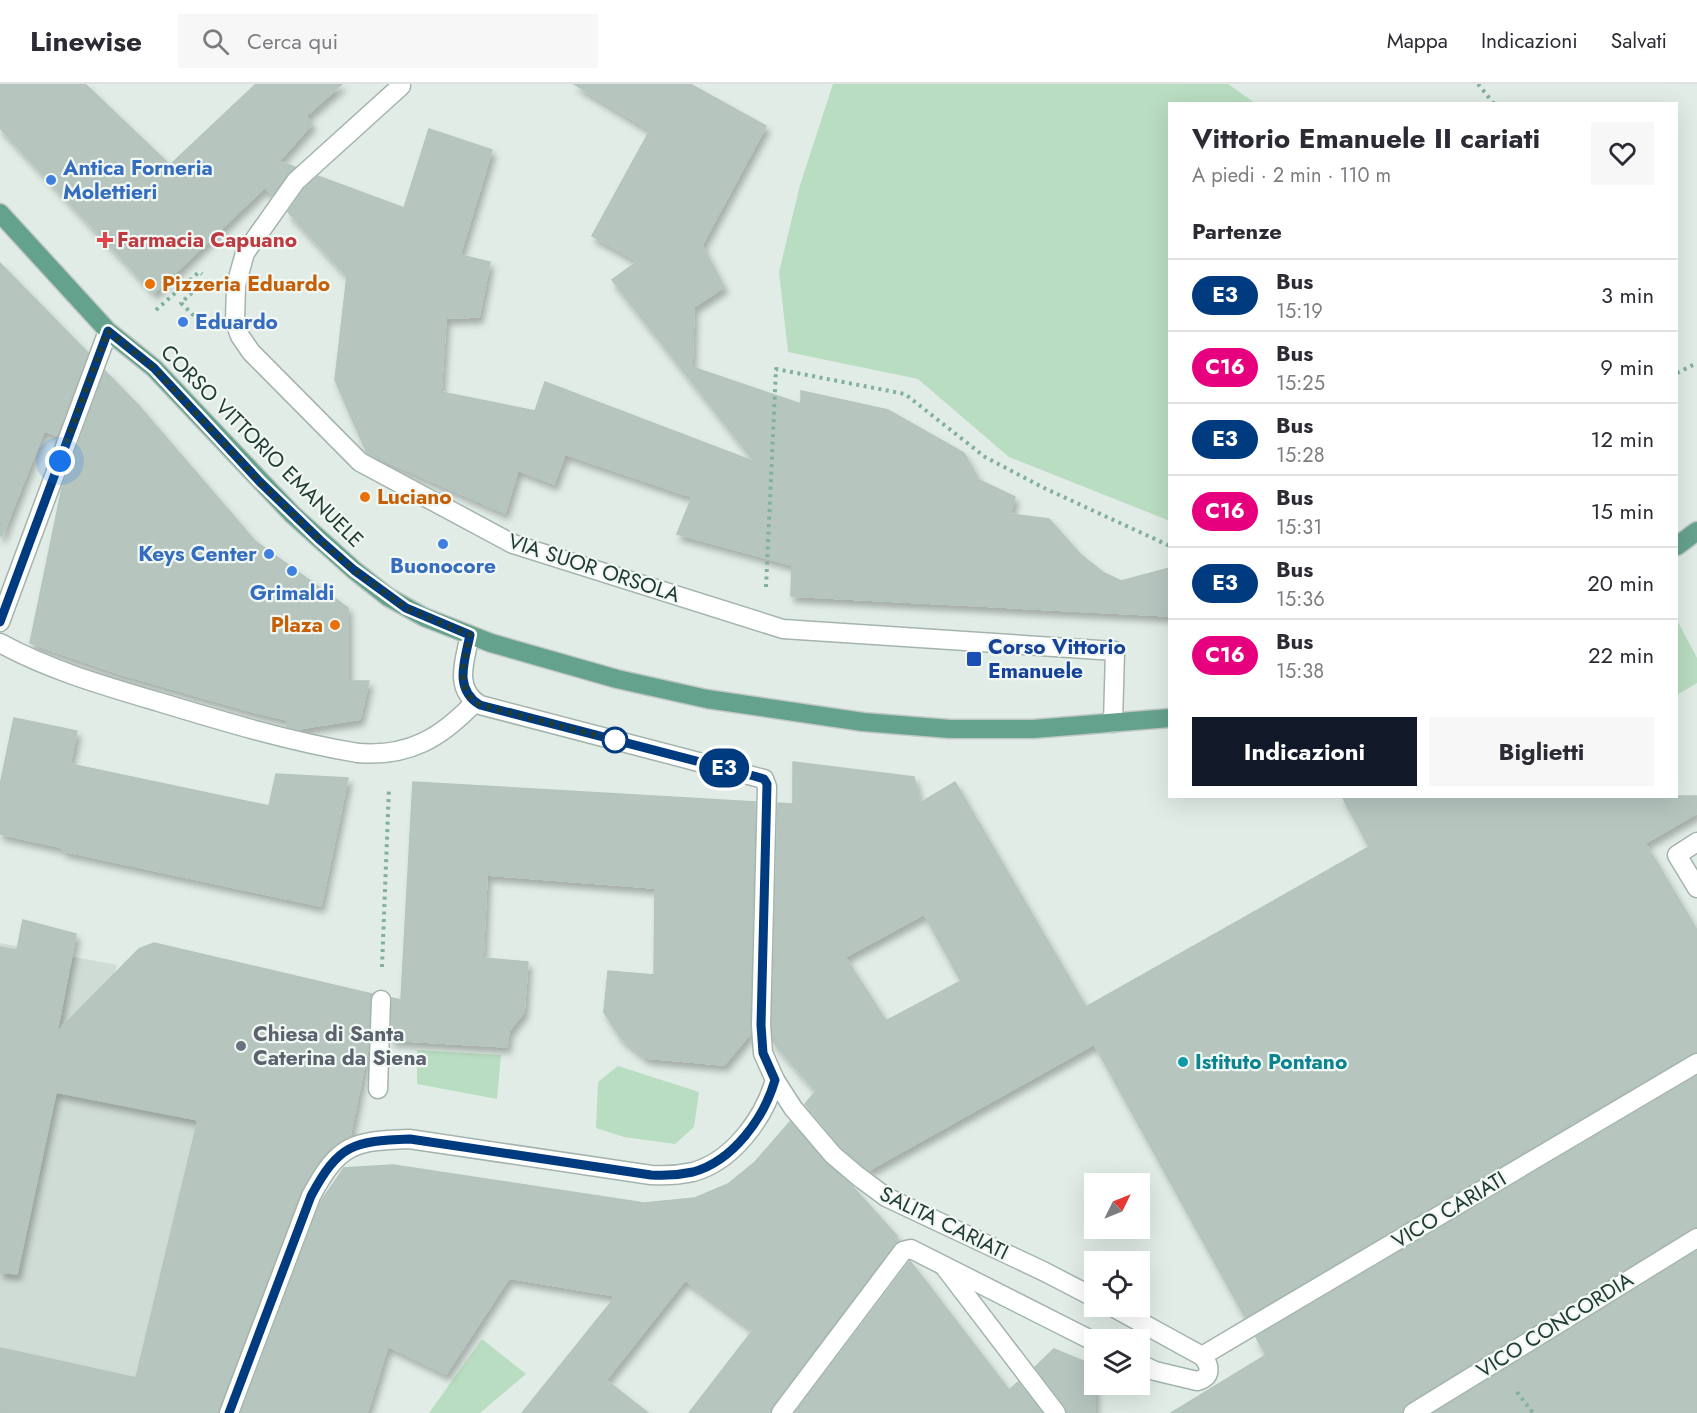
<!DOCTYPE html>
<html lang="it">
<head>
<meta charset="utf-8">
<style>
	:root { --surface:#fff; --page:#f7f7f7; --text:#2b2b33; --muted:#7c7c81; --line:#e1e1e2; --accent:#111827 }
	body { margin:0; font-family:Jost,sans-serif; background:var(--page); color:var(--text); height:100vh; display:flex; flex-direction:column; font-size:22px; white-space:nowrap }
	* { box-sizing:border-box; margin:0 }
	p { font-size:20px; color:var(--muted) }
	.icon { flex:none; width:33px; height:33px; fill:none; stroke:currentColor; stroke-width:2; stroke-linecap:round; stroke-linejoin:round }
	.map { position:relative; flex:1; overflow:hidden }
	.sheet { position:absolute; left:1168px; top:18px; width:510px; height:696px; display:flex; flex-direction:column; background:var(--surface); border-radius:0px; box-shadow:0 6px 24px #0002 }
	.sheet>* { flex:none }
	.badge { padding:0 12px; border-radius:20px; font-size:21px; line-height:39px }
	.needle { width:39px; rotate:47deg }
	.controls { position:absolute; left:1084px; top:1089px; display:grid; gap:12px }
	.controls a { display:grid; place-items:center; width:66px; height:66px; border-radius:0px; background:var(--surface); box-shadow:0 6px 24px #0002; font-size:30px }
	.you { position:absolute; width:30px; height:30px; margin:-15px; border:4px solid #fff; border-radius:50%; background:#1a73e8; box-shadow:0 0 0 9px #1a73e833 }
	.map>.badge { position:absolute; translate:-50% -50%; box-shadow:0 0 0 3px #fff }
	h2 { padding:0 24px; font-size:22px; line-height:54px }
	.round { display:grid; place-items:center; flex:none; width:63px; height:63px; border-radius:0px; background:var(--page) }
	.overview { display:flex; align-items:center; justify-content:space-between; height:102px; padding:0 24px }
	h1 { font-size:28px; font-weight:700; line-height:45px }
	.action { display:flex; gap:12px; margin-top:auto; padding:12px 24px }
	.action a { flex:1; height:69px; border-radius:0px; background:var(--accent); color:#fff; font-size:24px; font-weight:700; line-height:69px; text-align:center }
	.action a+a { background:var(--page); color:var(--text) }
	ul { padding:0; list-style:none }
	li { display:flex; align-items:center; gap:18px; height:72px; padding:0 24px; border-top:2px solid var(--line) }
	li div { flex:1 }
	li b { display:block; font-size:22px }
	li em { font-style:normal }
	li .badge { min-width:66px; font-weight:700; text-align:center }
	header { display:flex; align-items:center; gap:36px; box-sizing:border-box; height:84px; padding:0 30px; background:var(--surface); border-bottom:2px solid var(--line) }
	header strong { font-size:28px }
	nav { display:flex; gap:33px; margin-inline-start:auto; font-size:21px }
	.search { width:420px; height:54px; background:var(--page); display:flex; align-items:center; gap:15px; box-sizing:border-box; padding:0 21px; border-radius:0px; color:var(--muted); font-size:22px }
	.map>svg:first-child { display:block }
	.built { fill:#cfdbd5 }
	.green { fill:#b9ddc1 }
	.building { fill:#b6c6bf; stroke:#b3c5bd; stroke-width:1.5; fill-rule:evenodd; filter:url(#shadow) }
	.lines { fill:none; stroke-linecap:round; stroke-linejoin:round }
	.service-casing { stroke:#a4b4ad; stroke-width:21 }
	.pedestrian-casing { stroke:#a4b4ad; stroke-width:21 }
	.minor-casing { stroke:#a4b4ad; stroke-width:21 }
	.primary-casing { stroke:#c1c8c6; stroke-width:21 }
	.path { stroke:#81b09e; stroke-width:4; stroke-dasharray:3 4.5; stroke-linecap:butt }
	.service { stroke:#fff; stroke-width:18 }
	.pedestrian { stroke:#fff; stroke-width:18 }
	.minor { stroke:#fff; stroke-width:18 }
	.primary { stroke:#65a28e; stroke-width:18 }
	.line-casing { stroke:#fff; stroke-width:14 }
	.line { stroke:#003b80; stroke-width:9 }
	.walk { stroke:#213c33; stroke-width:6; stroke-dasharray:0 10.8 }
	.shop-dot { fill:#3f7fe0; stroke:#f1f8f4; stroke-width:2 }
	.health-dot { fill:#e0444e; stroke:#f1f8f4; stroke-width:2 }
	.food-dot { fill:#e8710a; stroke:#f1f8f4; stroke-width:2 }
	.transit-dot { fill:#1a4fb4; stroke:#f1f8f4; stroke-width:2 }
	.stop-dot { fill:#fff; stroke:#003b80; stroke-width:3 }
	.worship-dot { fill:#6b7280; stroke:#f1f8f4; stroke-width:2 }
	.culture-dot { fill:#0f9aa8; stroke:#f1f8f4; stroke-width:2 }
	.labels { text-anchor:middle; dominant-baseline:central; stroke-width:4.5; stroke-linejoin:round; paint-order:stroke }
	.shop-label { font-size:21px; font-weight:bold; fill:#366cbe; stroke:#f1f8f4; text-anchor:start }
	.health-label { font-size:21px; font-weight:bold; fill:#be3a42; stroke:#f1f8f4; text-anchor:start }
	.food-label { font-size:21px; font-weight:bold; fill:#c56008; stroke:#f1f8f4; text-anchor:start }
	.street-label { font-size:21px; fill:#213c33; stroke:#f1f8f4 }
	.transit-label { font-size:21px; font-weight:bold; fill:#164399; stroke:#f1f8f4; text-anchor:start }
	.worship-label { font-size:21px; font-weight:bold; fill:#5b616d; stroke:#f1f8f4; text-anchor:start }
	.culture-label { font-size:21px; font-weight:bold; fill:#0d838f; stroke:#f1f8f4; text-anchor:start }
</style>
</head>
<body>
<header>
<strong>Linewise</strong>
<div class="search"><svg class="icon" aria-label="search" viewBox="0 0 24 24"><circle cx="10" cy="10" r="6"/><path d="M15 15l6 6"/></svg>Cerca qui</div>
<nav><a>Mappa</a><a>Indicazioni</a><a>Salvati</a></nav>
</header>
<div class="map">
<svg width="1697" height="1329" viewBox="0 0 1697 1329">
	<defs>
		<filter id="shadow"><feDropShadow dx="3.5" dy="6" stdDeviation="3" flood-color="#0004"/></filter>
	</defs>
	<rect width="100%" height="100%" fill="#e1ece6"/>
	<path class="built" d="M0,859L117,881L104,918L208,1000L215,1329L0,1310Z"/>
	<g class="green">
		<path d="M833,0H1228L1255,19L1170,20V437L1009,373L918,295L788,268L779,188L800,101Z"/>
		<path d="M1677,536L1697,574V599L1677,611Z"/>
		<path d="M417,966L501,971L497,1015L417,1000Z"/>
		<path d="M618,982L699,1008L694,1043L675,1060L624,1053L596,1044L598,998Z"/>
		<path d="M482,1255L526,1290L480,1329H429Z"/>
	</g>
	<g class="building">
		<path d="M0,0H85L170,81L256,0H342L306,32L312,40L279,77L295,83L272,111L265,103L154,209L0,44Z"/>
		<path d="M574,0H690L766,42L702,161L724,203L694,223L692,283L801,320V307L888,326L964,369L979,396L1015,413L1010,430L1049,435L1080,470L1104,489L1121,497L1170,484V532L791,512L792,481L677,450L692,413L565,370L554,400L518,386L505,429L367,369L335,296L347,192L288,128L304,105L318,92L404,124L429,45L492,66L460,171L490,178L479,233L446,234L441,308L535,327L545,298L755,378L612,196L638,177L592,152L650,46Z"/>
		<path d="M0,179L88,269L57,351L44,347L2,452H0Z"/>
		<path d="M105,287L139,322L255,457L348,524V597H369L360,635L298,645L287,643L288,636L257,629L117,589L30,559L62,404Z"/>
		<path d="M14,634L77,647L70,680L269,722L276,690L348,694L321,822L63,767L64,764L0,750V701Z"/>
		<path d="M793,678L914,693L920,719L955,698L1086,923L1369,763L1342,712H1697V729L1645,759L1697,846V968L1691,969L1245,1233L1094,960L869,1086L841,1063L805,1020L816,1007L773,958L772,941L778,719L793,720ZM924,830L961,897L886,937L845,873Z"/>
		<path d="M413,698L755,718L750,950L724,981L646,974L621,954L604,928L608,887L654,891L655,804L487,791L483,874L528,878L524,928L509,947L507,963L391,956L392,914L401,916Z"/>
		<path d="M23,836L76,850L57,948L139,865L154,859L372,910L370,916L368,964L350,1052L333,1063L322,1074L301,1108L218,1329H0V1264L136,1294L198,1036L56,1008L17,1190L0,1188V863L17,866Z"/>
		<path d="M1697,992V1143L1691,1144L1407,1319L1402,1329H1171L1266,1271L1256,1253Z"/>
		<path d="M790,1038L825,1078L852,1102L897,1152L894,1155L897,1158L772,1322L770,1329H689L753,1246L685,1196L606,1296L648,1329H522L616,1212L509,1194L446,1290L388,1262L367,1329H241L321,1117L344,1084L393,1081L644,1119L695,1114L728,1100L755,1078Z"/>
		<path d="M1697,1167V1329H1434Z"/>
		<path d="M910,1177L1009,1306L1018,1298L1042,1329H795Z"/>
		<path d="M1054,1265L1095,1282V1329H1067L1065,1322L1035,1283Z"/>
	</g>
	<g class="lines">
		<defs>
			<g id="service">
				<path d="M358,669C409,673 441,654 475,618"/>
				<path d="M1697,758L1677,771L1697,804"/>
			</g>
			<path id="pedestrian" d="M378,1005L381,916"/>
			<g id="minor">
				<path d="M401,2L296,97L245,169L236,201L235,238L240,252L251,268L360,378L513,460L783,545L1115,567L1113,639"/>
				<path d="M0,538L108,247"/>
				<path d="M470,551C465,576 453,605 480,621L764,695L767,703L761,941L763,969L775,996L793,1024L833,1071L859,1093L886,1113L1045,1188L1095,1214"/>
				<path d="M0,559C49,586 105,602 159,618C225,638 291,658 358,669"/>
				<path d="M946,1185L1056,1329"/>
				<path d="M1111,1222L1202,1272C1211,1282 1212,1293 1197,1297L1155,1287L1140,1280"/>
				<path d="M1202,1272L1697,979"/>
				<path d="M229,1329L311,1112C339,1060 353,1057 409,1055L651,1091C666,1092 679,1091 693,1088C733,1077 764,1034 775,996"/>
				<path d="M781,1329L903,1167L911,1165L1095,1258"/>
				<path d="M1413,1329L1697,1154"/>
			</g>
			<g id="primary">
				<path d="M0,129L108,247L154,284L292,430L354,486L388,513L424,533L491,559L617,595L707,615L863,638L950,645H1033L1170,634"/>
				<path d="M1677,462L1697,447"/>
			</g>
		</defs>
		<use href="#service" class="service-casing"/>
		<use href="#pedestrian" class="pedestrian-casing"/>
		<use href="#minor" class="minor-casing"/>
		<use href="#primary" class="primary-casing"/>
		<g class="path">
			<path d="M1478,0L1494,20"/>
			<path d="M156,226L199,188L202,190"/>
			<path d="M199,237L181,219L201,200"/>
			<path d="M1677,289L1697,279"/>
			<path d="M766,503L776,285L905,310L985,373L1044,404L1170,462"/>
			<path d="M382,883L389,704"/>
			<path d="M1517,1308L1533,1329"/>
		</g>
		<use href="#service" class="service"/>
		<use href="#pedestrian" class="pedestrian"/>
		<use href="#minor" class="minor"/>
		<use href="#primary" class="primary"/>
	</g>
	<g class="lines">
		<defs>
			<path id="line" d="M0,538L108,247L154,284L260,398L320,456L354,486L406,524L470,551C465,576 453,605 480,621L754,692L764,695L767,700L761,941L763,969L775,996C764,1034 733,1077 693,1088C679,1091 666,1092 651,1091L410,1055C353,1057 339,1060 311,1112L229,1329"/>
		</defs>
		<use href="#line" class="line-casing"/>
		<use href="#line" class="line"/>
		<path class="walk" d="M60,377L108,247L154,284L260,398L320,456L354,486L406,524L470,551C465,576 453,605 480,621L615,656"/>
	</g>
	<g class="shop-dot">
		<circle cx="51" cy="96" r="6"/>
		<circle cx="183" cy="238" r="6"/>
		<circle cx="443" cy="460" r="6"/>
		<circle cx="269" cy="470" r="6"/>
		<circle cx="292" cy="487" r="6"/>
	</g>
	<path class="health-dot" d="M102 147h6v6h6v6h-6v6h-6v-6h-6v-6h6z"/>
	<g class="food-dot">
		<circle cx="150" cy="200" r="6"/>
		<circle cx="365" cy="413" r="6"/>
		<circle cx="335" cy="541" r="6"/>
	</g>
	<rect class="transit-dot" x="966" y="567" width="16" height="16" rx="3"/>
	<circle class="stop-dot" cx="615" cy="656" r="12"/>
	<circle class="worship-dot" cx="241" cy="962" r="6"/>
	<circle class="culture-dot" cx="1183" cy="978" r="6"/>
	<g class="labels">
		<g class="shop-label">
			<text x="63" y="84">Antica Forneria<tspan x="63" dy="24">Molettieri</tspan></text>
			<text x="195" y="238">Eduardo</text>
			<text x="257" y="470" text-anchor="end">Keys Center</text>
			<text x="443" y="482" text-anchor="middle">Buonocore</text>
			<text x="292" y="509" text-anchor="middle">Grimaldi</text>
		</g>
		<g class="health-label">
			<text x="117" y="156">Farmacia Capuano</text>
		</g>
		<g class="food-label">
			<text x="162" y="200">Pizzeria Eduardo</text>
			<text x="377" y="413">Luciano</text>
			<text x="323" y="541" text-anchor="end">Plaza</text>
		</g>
		<g class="street-label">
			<text transform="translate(262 362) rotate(45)">CORSO VITTORIO EMANUELE</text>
			<text transform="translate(594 484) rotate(18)">VIA SUOR ORSOLA</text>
			<text transform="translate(1449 1126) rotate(-31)">VICO CARIATI</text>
			<text transform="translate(944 1139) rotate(26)">SALITA CARIATI</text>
			<text transform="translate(1555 1241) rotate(-32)">VICO CONCORDIA</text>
		</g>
		<g class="transit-label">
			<text x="988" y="563">Corso Vittorio<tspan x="988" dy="24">Emanuele</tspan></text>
		</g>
		<g class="worship-label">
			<text x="253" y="950">Chiesa di Santa<tspan x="253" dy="24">Caterina da Siena</tspan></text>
		</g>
		<g class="culture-label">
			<text x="1195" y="978">Istituto Pontano</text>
		</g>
	</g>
</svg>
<div class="controls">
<a><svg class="needle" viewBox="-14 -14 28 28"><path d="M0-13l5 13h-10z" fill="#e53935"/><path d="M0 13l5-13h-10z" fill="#7c7c81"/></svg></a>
<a><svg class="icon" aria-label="locate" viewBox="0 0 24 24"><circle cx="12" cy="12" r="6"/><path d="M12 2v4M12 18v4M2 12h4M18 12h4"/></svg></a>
<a><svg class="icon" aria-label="layers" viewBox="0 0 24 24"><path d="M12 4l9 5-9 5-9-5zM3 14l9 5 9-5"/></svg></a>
</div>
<div class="you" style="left:60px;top:377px"></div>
<b class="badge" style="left:724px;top:684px;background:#003b80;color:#fff">E3</b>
<section class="sheet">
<div class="overview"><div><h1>Vittorio Emanuele II cariati</h1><p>A piedi · 2 min · 110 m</p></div><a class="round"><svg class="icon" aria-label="heart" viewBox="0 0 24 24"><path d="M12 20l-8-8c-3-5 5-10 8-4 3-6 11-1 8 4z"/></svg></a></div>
<h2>Partenze</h2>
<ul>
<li><span class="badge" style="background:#003b80;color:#fff">E3</span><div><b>Bus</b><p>15:19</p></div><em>3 min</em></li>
<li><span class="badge" style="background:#e6007e;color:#fff">C16</span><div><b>Bus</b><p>15:25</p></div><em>9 min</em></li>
<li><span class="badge" style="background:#003b80;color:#fff">E3</span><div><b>Bus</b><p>15:28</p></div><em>12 min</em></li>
<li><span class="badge" style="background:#e6007e;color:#fff">C16</span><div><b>Bus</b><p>15:31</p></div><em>15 min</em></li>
<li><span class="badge" style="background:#003b80;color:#fff">E3</span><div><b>Bus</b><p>15:36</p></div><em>20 min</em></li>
<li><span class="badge" style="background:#e6007e;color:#fff">C16</span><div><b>Bus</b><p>15:38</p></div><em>22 min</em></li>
</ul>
<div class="action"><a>Indicazioni</a><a>Biglietti</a></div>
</section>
</div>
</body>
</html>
